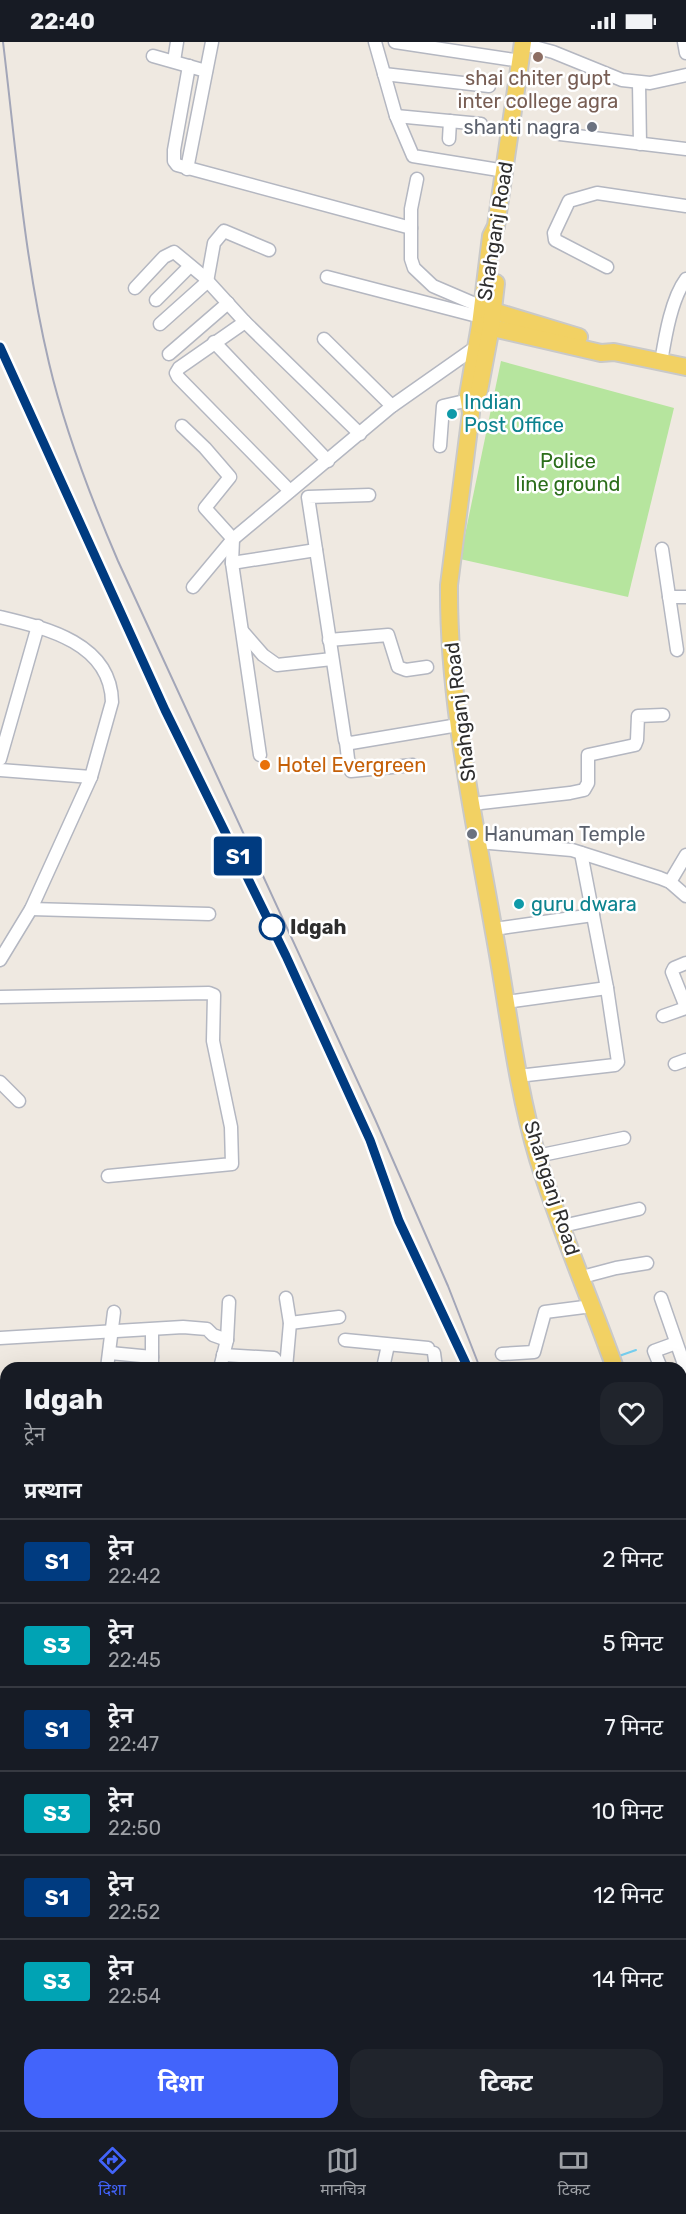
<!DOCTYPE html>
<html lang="hi">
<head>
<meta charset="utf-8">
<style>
	:root { --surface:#171b24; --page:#20242c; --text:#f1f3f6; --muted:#9ea1a6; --line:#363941; --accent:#4264fb }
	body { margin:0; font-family:Rubik,"Noto Sans Devanagari",sans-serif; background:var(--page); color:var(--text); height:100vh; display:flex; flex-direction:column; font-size:22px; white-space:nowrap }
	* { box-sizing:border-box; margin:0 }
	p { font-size:20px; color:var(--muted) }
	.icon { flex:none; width:33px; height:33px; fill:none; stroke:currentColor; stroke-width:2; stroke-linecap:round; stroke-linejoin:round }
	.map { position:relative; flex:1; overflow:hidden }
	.details { position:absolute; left:0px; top:1320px; width:687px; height:768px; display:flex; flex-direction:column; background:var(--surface); border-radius:18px 18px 0 0; box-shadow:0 6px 24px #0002 }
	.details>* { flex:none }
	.badge { padding:0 12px; border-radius:4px; font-size:21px; line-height:39px }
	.map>.badge { position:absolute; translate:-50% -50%; box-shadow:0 0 0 3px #fff }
	h2 { padding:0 24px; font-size:22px; line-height:54px }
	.round { display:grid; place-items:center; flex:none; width:63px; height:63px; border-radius:18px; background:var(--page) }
	.head { display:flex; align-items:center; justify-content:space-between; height:102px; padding:0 24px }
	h1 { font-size:28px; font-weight:700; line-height:45px }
	.button { display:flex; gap:12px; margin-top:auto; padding:12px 24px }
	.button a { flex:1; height:69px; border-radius:18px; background:var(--accent); color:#fff; font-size:24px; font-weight:700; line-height:69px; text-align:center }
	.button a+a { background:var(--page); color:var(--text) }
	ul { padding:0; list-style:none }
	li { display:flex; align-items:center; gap:18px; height:84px; padding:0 24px; border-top:2px solid var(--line) }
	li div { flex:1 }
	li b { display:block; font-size:22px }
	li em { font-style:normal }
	li .badge { min-width:66px; font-weight:700; text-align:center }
	.status { display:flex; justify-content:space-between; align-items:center; height:42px; padding:0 30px; background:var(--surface); direction:ltr }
	.status svg { height:16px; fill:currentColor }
	.dock { display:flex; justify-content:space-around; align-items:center; height:84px; border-top:2px solid var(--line); background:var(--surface); font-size:16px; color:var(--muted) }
	.dock a { display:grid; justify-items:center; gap:3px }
	.dock .selected { color:var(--accent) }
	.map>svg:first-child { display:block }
	.green { fill:#b6e59e }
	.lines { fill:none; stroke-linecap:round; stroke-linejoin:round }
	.stream { stroke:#75cff0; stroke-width:2 }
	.minor-casing { stroke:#b4b7c1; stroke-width:15 }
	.major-casing { stroke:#c9c9c9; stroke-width:20 }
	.highway-casing { stroke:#c9c9c9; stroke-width:21 }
	.minor { stroke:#fff; stroke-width:12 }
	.major { stroke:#f2d163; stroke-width:16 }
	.highway { stroke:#ffa35c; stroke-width:18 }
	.rail { stroke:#a3a6b8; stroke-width:2 }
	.line-casing { stroke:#fff; stroke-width:14 }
	.line { stroke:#003b80; stroke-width:9 }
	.education-dot { fill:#8d6e63; stroke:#fff; stroke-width:2 }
	.worship-dot { fill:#6b7280; stroke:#fff; stroke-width:2 }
	.culture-dot { fill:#0f9aa8; stroke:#fff; stroke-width:2 }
	.food-dot { fill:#e8710a; stroke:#fff; stroke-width:2 }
	.stop-dot { fill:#fff; stroke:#003b80; stroke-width:3 }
	.labels { text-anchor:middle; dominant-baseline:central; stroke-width:5; stroke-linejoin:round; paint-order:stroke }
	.education-label { font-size:20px; fill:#785e54; stroke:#fff }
	.worship-label { font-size:20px; fill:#5b616d; stroke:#fff; text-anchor:end }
	.street-label { font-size:20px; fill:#2e2e2e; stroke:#fff }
	.culture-label { font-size:20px; fill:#0d838f; stroke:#fff; text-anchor:start }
	.park-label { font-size:20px; fill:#2c6e1b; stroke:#fff }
	.food-label { font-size:20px; fill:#c56008; stroke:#fff; text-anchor:start }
	.stop-label { font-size:20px; font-weight:bold; fill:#2e2e2e; stroke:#fff; text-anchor:start }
</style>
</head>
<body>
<div class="status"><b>22:40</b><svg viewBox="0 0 49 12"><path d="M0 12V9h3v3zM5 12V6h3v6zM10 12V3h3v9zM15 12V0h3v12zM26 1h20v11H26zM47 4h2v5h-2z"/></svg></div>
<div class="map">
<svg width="686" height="2088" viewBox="0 0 686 2088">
	<rect width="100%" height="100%" fill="#efe9e1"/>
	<path class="green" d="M501,319L674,366L628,555L460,517Z"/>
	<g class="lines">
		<g class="stream">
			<path d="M619,1314L636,1308"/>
			<path d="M596,1326L605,1319"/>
		</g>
		<defs>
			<g id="minor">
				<path d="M375,0L396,74L413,114L505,129"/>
				<path d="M395,0L521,19"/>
				<path d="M684,0L686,11"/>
				<path d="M523,2L553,10L622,38L650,41L686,33"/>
				<path d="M153,14L206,29"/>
				<path d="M174,19L177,0"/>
				<path d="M189,24L174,108V119L177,123L411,186"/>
				<path d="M384,32L489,44"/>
				<path d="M639,41L640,102"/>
				<path d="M396,74L481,82"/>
				<path d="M560,92L686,107"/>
				<path d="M449,97L450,79"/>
				<path d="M187,127L212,0"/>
				<path d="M417,137L411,167V217L414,226L433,244L482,265"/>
				<path d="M607,225L555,198L554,191L569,159L597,151L686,164"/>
				<path d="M327,235L481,275"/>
				<path d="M135,246L164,215L174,210L203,234L245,280L360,392"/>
				<path d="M156,258L190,224"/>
				<path d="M245,280L179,326L176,331L178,335L290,449"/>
				<path d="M160,282L207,240L214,201L224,189L269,208"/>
				<path d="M324,297L392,364"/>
				<path d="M214,300L328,419"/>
				<path d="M169,312L228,261"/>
				<path d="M661,320C665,296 671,257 686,237"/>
				<path d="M182,384L205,406L230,435L205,466L233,497L232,521L260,713"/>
				<path d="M440,404L443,364L469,358"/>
				<path d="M369,453L308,455L345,698L351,701L458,683"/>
				<path d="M662,507L677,608"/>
				<path d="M232,521L316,508"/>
				<path d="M193,545L233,497L392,364L476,305"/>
				<path d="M669,555H686"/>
				<path d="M0,575C46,586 111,601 112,660L91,735L31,867L0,918"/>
				<path d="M243,590L263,613L277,623L332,617"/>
				<path d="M329,598L388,593L398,625L406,628L427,625"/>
				<path d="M346,700L349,725L351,729L413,723"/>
				<path d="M0,717L38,584"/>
				<path d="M0,728L91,735"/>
				<path d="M472,762L570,751L584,748L588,741V713L635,703L637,698L638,674L663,673"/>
				<path d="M478,800L572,808L660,836L670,840L686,854"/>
				<path d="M670,840L686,813"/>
				<path d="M31,867L209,872"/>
				<path d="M494,887L593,873"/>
				<path d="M686,921L674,926L672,930L686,965"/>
				<path d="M0,955L209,951L214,953L213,999L231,1085L232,1122L108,1134"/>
				<path d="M506,960L607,946"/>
				<path d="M663,974L686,966"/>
				<path d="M675,1022L686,1018"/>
				<path d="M518,1034L615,1023L618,1020L607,946L581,811"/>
				<path d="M0,1040L19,1059"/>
				<path d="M537,1114L624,1096"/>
				<path d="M562,1184L639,1167"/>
				<path d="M582,1235L616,1226L647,1221"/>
				<path d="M661,1256L686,1328"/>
				<path d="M290,1281L339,1275"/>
				<path d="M0,1296L183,1285L207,1287L213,1293L227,1298"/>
				<path d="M345,1298L428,1306"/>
				<path d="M110,1311L152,1315"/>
				<path d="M434,1311L436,1326"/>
				<path d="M502,1312L534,1310L545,1270L592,1264"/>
				<path d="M223,1313L274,1316L278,1321L287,1323"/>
				<path d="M107,1326L114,1270"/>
				<path d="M152,1326V1288"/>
				<path d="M220,1326L227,1298L229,1260"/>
				<path d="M286,1326L290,1281L286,1256"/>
				<path d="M383,1326L388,1303"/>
				<path d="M661,1326L654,1309L676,1301"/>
				<path d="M681,1351L686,1355"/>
				<path d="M0,1378L6,1379"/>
				<path d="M681,1457L686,1456"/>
				<path d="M0,1628H6"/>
				<path d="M0,1746L6,1742"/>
				<path d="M681,1816H686"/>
				<path d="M681,1965L686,1966"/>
				<path d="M477,2088L481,2082"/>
			</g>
			<g id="major">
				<path d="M523,0L496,184L491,194L480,283L468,353L471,371L449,543C448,660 474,775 494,890C508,965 516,1043 538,1117C560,1188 590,1256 615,1326"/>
				<path d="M483,266L579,295"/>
				<path d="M480,283L601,311L614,310L686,325"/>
				<path d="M479,349L491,285L496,241"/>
				<path d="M681,1526L686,1531"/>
			</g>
			<g id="highway">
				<path d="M681,1930L686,1926"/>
				<path d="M7,2088L19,2082"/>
				<path d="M32,2088L43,2082"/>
			</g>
		</defs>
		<use href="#minor" class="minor-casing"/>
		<use href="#major" class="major-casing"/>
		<use href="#highway" class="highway-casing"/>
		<use href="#minor" class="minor"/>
		<use href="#major" class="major"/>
		<use href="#highway" class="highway"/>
		<g class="rail">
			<path d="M3,0C16,107 24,216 49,321C65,389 90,454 118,519L375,1077L448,1244L480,1326"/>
			<path d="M0,305L165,668L267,873L370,1098L399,1179L468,1326"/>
			<path d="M681,1573L686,1582"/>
			<path d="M681,1587L686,1596"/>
		</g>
	</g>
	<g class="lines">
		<defs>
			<path id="line" d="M0,305L165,668L286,914L370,1098L399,1179L468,1326"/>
		</defs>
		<use href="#line" class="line-casing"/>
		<use href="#line" class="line"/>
	</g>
	<circle class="education-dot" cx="538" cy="15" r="6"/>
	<g class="worship-dot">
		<circle cx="592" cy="85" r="6"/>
		<circle cx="472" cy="792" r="6"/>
	</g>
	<g class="culture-dot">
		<circle cx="452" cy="372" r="6"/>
		<circle cx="519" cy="862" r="6"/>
	</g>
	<circle class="food-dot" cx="265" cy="723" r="6"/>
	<circle class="stop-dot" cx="272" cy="885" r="12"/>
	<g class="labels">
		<g class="education-label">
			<text x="538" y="36">shai chiter gupt<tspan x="538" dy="23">inter college agra</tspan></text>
		</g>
		<g class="worship-label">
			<text x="580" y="85">shanti nagra</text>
			<text x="484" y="792" text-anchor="start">Hanuman Temple</text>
		</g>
		<g class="street-label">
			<text transform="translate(495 189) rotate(-81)">Shahganj Road</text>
			<text transform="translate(460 670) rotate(-97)">Shahganj Road</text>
			<text transform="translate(552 1146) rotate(72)">Shahganj Road</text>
		</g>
		<g class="culture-label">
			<text x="464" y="360">Indian<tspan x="464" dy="23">Post Office</tspan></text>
			<text x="531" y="862">guru dwara</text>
		</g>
		<g class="park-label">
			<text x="568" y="419">Police<tspan x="568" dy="23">line ground</tspan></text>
		</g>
		<g class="food-label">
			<text x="277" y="723">Hotel Evergreen</text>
		</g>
		<g class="stop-label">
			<text x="290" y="885">Idgah</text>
		</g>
	</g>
</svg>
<b class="badge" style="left:238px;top:814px;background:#003b80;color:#fff">S1</b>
<section class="details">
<div class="head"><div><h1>Idgah</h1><p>ट्रेन</p></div><a class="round"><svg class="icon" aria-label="heart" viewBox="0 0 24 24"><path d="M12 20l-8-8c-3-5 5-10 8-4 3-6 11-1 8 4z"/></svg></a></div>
<h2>प्रस्थान</h2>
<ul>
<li><span class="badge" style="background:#003b80;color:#fff">S1</span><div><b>ट्रेन</b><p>22:42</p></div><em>2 मिनट</em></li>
<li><span class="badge" style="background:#00a3b4;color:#fff">S3</span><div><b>ट्रेन</b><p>22:45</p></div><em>5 मिनट</em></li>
<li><span class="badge" style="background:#003b80;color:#fff">S1</span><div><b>ट्रेन</b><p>22:47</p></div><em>7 मिनट</em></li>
<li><span class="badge" style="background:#00a3b4;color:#fff">S3</span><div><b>ट्रेन</b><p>22:50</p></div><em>10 मिनट</em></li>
<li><span class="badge" style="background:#003b80;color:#fff">S1</span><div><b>ट्रेन</b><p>22:52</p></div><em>12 मिनट</em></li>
<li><span class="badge" style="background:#00a3b4;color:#fff">S3</span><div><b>ट्रेन</b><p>22:54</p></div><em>14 मिनट</em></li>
</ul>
<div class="button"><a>दिशा</a><a>टिकट</a></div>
</section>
</div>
<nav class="dock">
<a class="selected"><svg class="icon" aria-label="directions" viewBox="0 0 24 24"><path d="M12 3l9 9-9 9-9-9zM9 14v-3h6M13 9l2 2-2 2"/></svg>दिशा</a>
<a><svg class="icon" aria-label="map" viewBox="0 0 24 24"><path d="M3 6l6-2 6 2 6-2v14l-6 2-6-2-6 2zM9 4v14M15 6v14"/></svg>मानचित्र</a>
<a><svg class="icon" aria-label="tickets" viewBox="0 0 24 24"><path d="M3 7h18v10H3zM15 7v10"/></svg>टिकट</a>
</nav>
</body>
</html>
